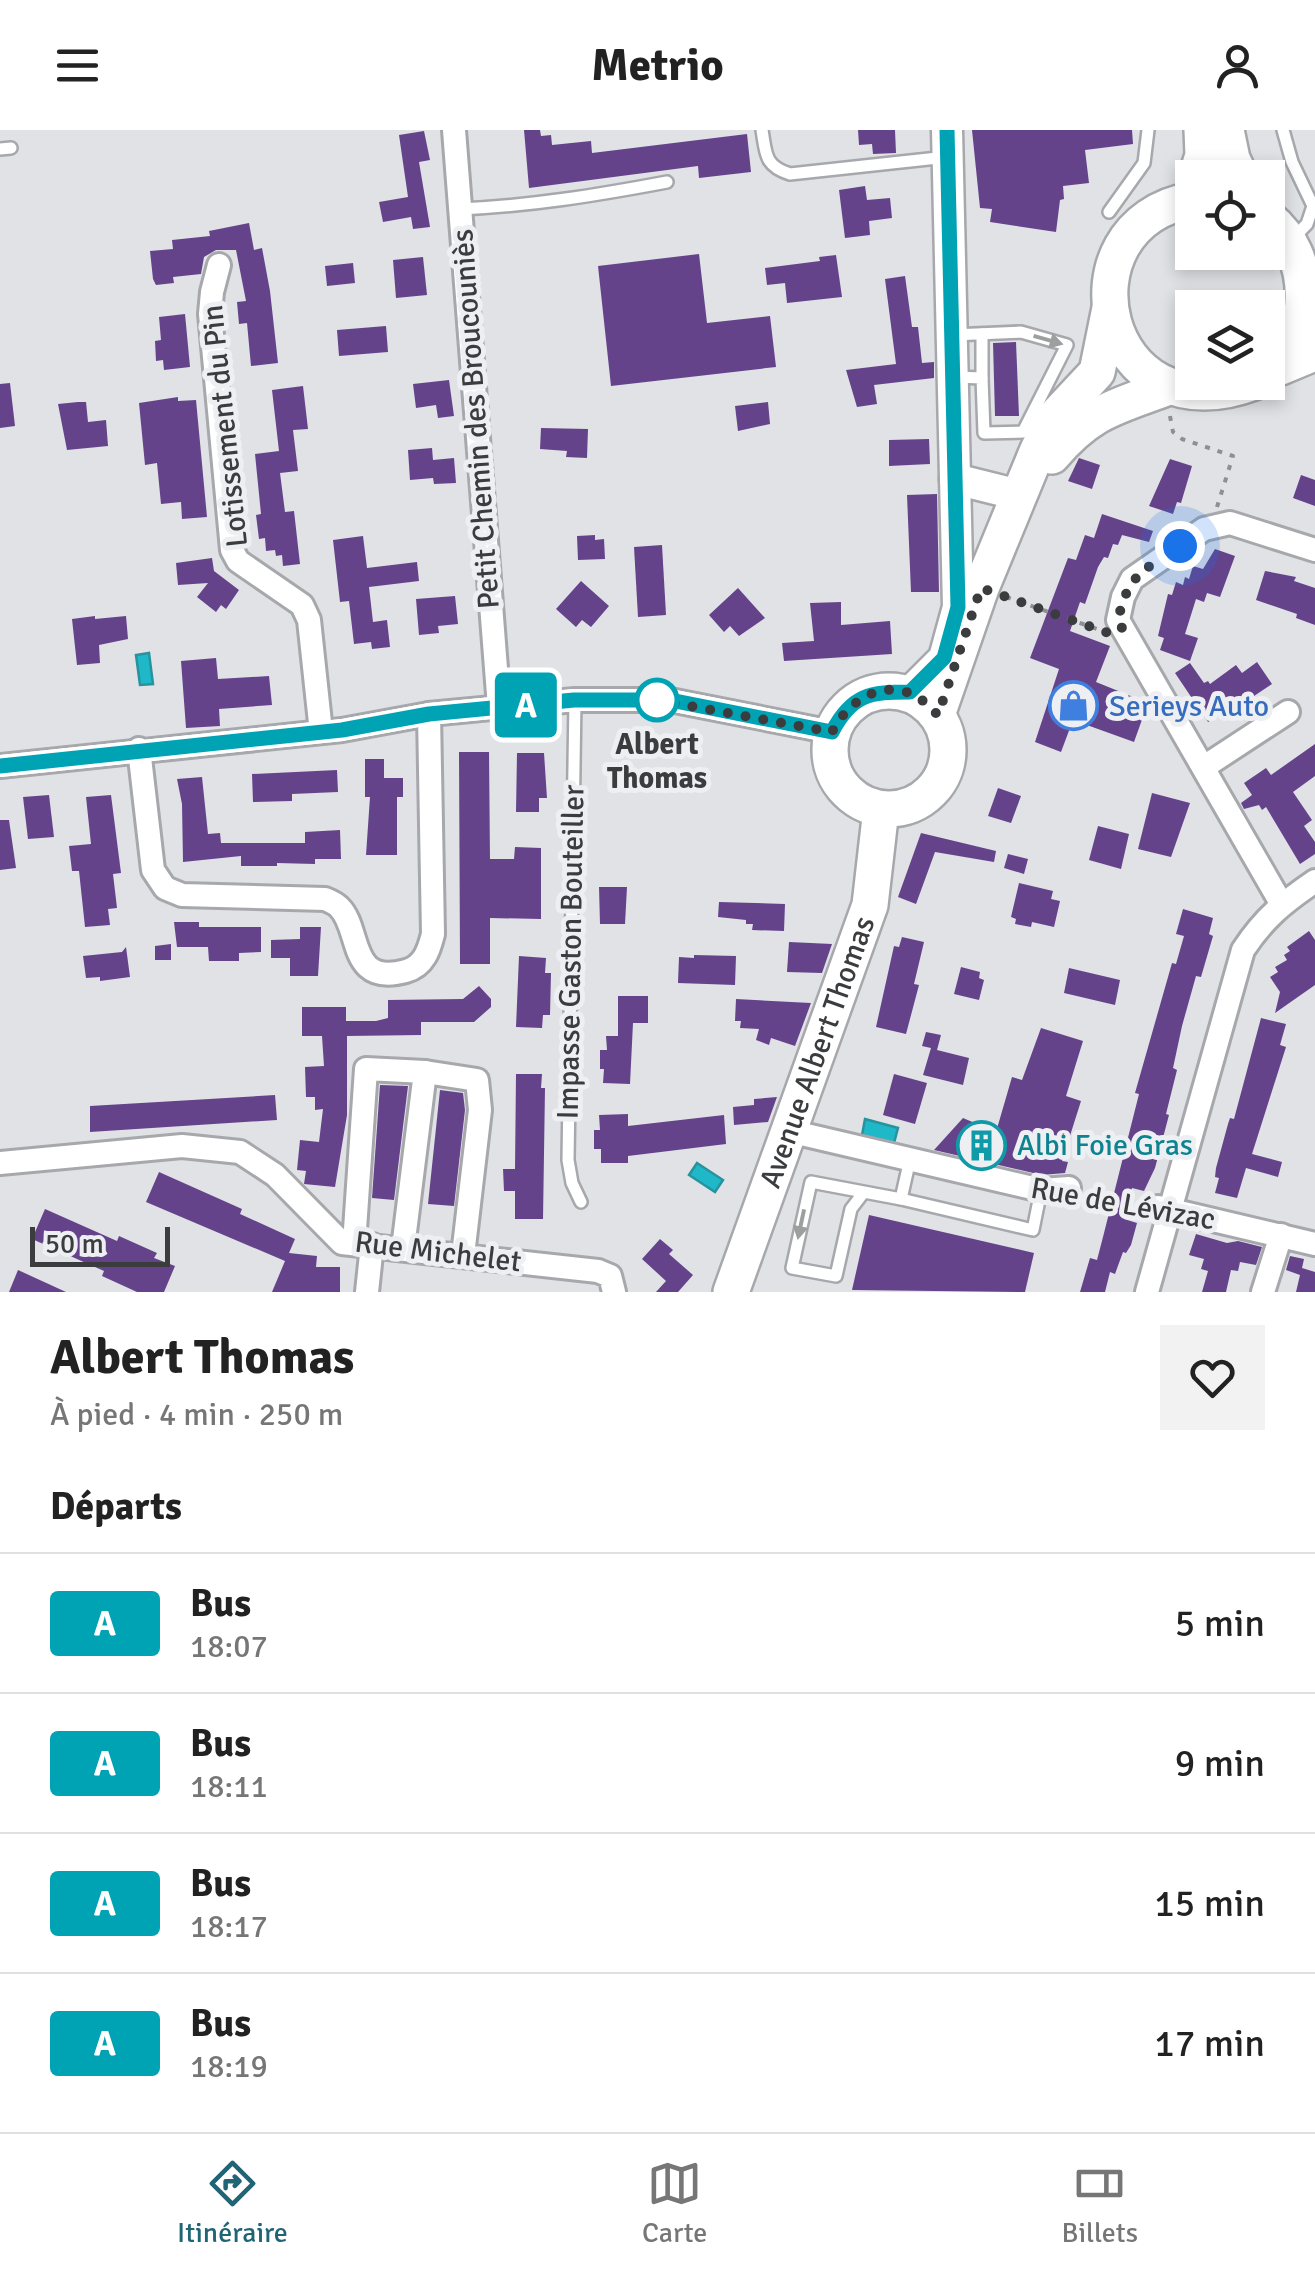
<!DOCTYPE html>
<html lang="fr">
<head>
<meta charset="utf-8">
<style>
	:root { --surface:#fff; --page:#f2f2f2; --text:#222; --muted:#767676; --line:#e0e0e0; --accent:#206576 }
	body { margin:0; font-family:Signika,sans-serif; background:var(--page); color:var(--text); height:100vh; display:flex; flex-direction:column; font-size:38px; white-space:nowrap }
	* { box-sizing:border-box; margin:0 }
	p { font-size:32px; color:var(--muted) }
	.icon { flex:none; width:55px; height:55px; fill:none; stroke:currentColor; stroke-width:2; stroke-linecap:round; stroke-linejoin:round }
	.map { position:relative; height:1162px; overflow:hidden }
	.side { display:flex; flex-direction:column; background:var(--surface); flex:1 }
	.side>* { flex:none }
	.badge { padding:0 20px; border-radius:8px; font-size:35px; line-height:65px }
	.buttons { position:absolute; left:1175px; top:30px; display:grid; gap:20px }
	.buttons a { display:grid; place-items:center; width:110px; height:110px; border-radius:0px; background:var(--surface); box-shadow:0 5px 15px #0003; font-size:50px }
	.scale { position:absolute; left:30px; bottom:25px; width:140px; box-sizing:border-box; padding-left:10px; border:5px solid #3b3c3e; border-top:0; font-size:28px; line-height:35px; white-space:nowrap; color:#3b3c3e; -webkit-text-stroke:8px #edeff3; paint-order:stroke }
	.you { position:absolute; width:50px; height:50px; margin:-25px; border:8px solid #fff; border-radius:50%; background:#1a73e8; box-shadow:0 0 0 15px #1a73e833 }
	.map>.badge { position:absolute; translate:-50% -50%; box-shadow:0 0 0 5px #fff }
	h2 { padding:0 50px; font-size:38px; line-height:90px }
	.round { display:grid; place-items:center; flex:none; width:105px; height:105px; border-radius:0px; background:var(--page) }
	.head { display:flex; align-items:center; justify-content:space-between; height:170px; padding:0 50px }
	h1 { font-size:48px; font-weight:800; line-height:75px }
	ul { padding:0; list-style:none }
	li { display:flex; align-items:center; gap:30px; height:140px; padding:0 50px; border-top:2px solid var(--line) }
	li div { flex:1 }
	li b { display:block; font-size:38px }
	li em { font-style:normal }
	li .badge { min-width:110px; font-weight:700; text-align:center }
	header { display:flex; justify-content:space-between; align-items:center; height:130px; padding:0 50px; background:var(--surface); font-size:45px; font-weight:800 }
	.menu { display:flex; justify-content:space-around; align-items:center; height:140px; border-top:2px solid var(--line); background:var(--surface); font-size:28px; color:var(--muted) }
	.menu a { display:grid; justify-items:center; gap:5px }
	.menu .current { color:var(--accent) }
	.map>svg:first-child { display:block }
	.water { fill:#1eb8c8; stroke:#27939f; stroke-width:2.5 }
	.building { fill:#65438b }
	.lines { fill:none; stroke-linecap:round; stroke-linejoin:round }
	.lane-casing { stroke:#a6a8ac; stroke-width:16 }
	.street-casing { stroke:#a6a8ac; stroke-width:28 }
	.secondary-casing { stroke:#a6a8ac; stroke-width:35 }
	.primary-casing { stroke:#a6a8ac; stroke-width:40 }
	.highway-casing { stroke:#a6a8ac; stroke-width:45 }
	.path { stroke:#8d8f92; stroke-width:4; stroke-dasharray:5 8; stroke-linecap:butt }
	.lane { stroke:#fff; stroke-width:11 }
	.street { stroke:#fff; stroke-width:22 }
	.secondary { stroke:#fff; stroke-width:30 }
	.primary { stroke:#fff; stroke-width:35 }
	.highway { stroke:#fff; stroke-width:40 }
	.oneway { fill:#9d9e9e }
	.line-casing { stroke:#fff; stroke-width:22 }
	.line { stroke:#00a3b4; stroke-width:15 }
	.walk { stroke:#3b3c3e; stroke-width:10; stroke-dasharray:0 18 }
	.stop-dot { fill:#fff; stroke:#00a3b4; stroke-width:5 }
	.labels { text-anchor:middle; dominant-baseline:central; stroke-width:10; stroke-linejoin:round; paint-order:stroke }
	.street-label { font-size:30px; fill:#3b3c3e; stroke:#edeff3 }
	.shop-label { font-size:30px; fill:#366cbe; stroke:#edeff3; text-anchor:start }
	.stop-label { font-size:30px; font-weight:bold; fill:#3b3c3e; stroke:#edeff3 }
	.culture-label { font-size:30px; fill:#0d838f; stroke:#edeff3; text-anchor:start }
</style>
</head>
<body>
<header><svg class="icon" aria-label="menu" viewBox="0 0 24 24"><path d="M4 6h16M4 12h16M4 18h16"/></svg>Metrio<svg class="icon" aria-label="person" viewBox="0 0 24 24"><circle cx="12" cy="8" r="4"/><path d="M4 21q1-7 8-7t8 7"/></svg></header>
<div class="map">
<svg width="1315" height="1162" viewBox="0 0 1315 1162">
	<rect width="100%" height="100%" fill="#e0e2e6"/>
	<g class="water">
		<path d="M149,523L153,554L140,555L136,525Z"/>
		<path d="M865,989L898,998L894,1013L862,1005Z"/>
		<path d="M697,1033L723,1050L715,1062L689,1045Z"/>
	</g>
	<g class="building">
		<path d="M524,0H540L541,6L551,5L552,15L591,11L592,23L747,4L751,42L699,48L698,36L529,58Z"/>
		<path d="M858,0H895L896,23L873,24L872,14L859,15Z"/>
		<path d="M972,0H1132L1133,14L1085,20L1089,53L1063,56L1064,69L1060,70L1056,102L990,92L992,79L980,78Z"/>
		<path d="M424,1L430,30L419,32L430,97L413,99L411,87L383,92L379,72L408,67L399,5Z"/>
		<path d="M865,56L867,70L890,68L892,88L869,91L870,105L845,108L839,60Z"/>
		<path d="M249,93L254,120L262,118L270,161L278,233L251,236L247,193L239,194L237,172L246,171L236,120H216L204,127L201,144L173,147L174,153L156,155L153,149L150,121L173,119L172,110L210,106L209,101Z"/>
		<path d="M699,124L707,193L770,186L776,237L611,256L598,136Z"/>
		<path d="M836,125L842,167L787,173L785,153L767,155L765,138L820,131L819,127Z"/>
		<path d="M423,127L427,165L396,168L393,130Z"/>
		<path d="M353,133L355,153L327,156L325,136Z"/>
		<path d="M905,146L912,197H918L922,233L934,232V248L874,255L877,274L857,277L846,240L896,234L885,149Z"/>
		<path d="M185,184L190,237L164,240L163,230L156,231L155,211L161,210L159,187Z"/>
		<path d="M386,196L388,222L339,226L337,200Z"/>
		<path d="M1016,212L1019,286H995L993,213Z"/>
		<path d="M449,250L454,286L438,288L436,275L416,278L413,254Z"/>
		<path d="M10,253L15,296L0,298V254Z"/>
		<path d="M303,256L308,299L293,300L298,341L280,343L285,382L294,381L300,434L283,436L282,425L276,426L275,420L266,421L265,408L259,409L256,385L261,384L255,324L279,321L272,260Z"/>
		<path d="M178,267V271L196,270L207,387L182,389L181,372L161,374L157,333L145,335L139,273Z"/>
		<path d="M78,272H86L88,292L106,290L108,316L67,320L58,274Z"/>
		<path d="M768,272L770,294L738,301L735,276Z"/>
		<path d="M541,298L588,299L587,328L566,327L567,321L540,319Z"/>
		<path d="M929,309L930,334L889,336V310Z"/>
		<path d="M432,318L433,330L454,328L456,353L434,354L433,348L410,350L408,320Z"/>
		<path d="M1079,328L1100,335L1092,359L1068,351Z"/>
		<path d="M1170,329L1192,336L1181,373L1177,372L1173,384L1149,376Z"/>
		<path d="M1301,345L1315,350V376L1293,368Z"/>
		<path d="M937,364L939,462H911L907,365Z"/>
		<path d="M1102,384L1153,401L1149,412L1122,405L1118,415L1113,414L1108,428L1104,427L1098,437L1085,474L1080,472L1070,501L1110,516L1096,552L1148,573L1134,612L1073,590L1061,622L1035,612L1059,539L1030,528L1068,428L1076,430L1085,405L1094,408Z"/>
		<path d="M595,405V410L604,409L605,429L578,430L577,406Z"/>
		<path d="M363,406L367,438L417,432L419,451L369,457L373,492L387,490L390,517L372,519L371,512L354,514L349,471L340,472L333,410Z"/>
		<path d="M662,415L666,485L638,487L634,417Z"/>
		<path d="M1215,419L1235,426L1220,467L1207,463L1204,472L1196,469L1185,504L1198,508L1190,531L1160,520L1164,508L1158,506L1168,464L1172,465L1176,452L1183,455L1185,447L1189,449L1193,436L1203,439Z"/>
		<path d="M212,428L214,441L239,460L226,479L221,475L216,482L197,467L208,453L178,455L176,433Z"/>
		<path d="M1265,441L1296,447L1294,451L1315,458V495L1296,488L1297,484L1256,470Z"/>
		<path d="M581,451L609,476L591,497L582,490L576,497L556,479Z"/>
		<path d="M738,458L765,488L739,506L730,496L724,502L709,485Z"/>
		<path d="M455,466L458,494L438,496L439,503L419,505L416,469Z"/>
		<path d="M841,472V495L890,491L892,524L784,531L782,513L814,511L810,473Z"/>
		<path d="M95,486V489L126,486L128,509L99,515L100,533L77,535L72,489Z"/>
		<path d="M216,528L218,549L269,546L272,575L219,579L220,596L186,598L181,531Z"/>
		<path d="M1257,532L1272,554L1221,588L1219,585L1208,592L1175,543L1190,533L1204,553L1208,551L1210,554L1236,535L1242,543Z"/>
		<path d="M1315,614V646L1293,662L1312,690L1304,696L1315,712V724L1300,734L1266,677L1262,680L1259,675L1244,679L1241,673L1252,665L1244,653L1266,638L1271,645Z"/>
		<path d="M459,622H489L490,729H514L515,717L541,718V789L490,788V834H460Z"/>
		<path d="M517,623H544L547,668H539V682H516Z"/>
		<path d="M365,629H384V648H403V667H397V725H366L370,667H365Z"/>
		<path d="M337,640L338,662L292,664V671L253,672L252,644Z"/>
		<path d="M202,647L208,704L220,703L221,713H305V702L340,700L341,729H315V734L277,733V736H241V726L183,732L182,674L177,649Z"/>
		<path d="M998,658L1021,666L1011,693L988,686Z"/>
		<path d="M1152,663L1190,673L1171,727L1138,719Z"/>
		<path d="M49,665L54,707L28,709L23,667Z"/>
		<path d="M111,665L121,743L113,744L117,778L108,779L110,795L85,797L79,741H72L69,716L91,714L86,667Z"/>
		<path d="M0,690H9L16,738L0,740Z"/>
		<path d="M1098,696L1129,704L1121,739L1089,730Z"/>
		<path d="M921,703L996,721L994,732L935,722L916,774L898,767Z"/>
		<path d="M1008,724L1028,729L1024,744L1004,738Z"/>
		<path d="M1019,753L1053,761L1051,769L1060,771L1054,797L1032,792L1031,797L1015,794L1016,789L1011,787Z"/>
		<path d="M599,757H627L625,794H600Z"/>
		<path d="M719,772L785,774L784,801L752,800L753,794H746V790L718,787Z"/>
		<path d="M1183,779L1213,788L1209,804L1213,806L1201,847L1196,846L1182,896L1173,938L1177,940L1166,984L1169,985L1155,1038L1144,1061L1132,1058L1124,1089L1137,1093L1131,1115L1126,1123L1123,1122L1115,1144L1110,1142L1105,1162H1080L1090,1128L1097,1130L1103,1107L1139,964L1135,963L1172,833L1176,834L1184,806L1176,804Z"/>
		<path d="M174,792H199V797H261V822L239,823V831H209L208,817H177Z"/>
		<path d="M300,797H321L318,846H290V828H271V810L300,809Z"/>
		<path d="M1309,801L1315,810V855L1275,883L1280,862L1270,847L1278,842L1275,837L1287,830L1284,825L1290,821L1287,817Z"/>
		<path d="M902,807L924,812L914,854L919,855L906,904L876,897L894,816L899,817Z"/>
		<path d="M789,812L832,814L822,843L787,842Z"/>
		<path d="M171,814V830H155V816Z"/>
		<path d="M126,817L130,847L100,851V847L86,848L83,826L122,822Z"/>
		<path d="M694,825L736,826L735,855L678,853L679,827L694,828Z"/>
		<path d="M519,826L546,828L545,843H551L550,885H543L542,898L516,897Z"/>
		<path d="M961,837L980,842L979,848L984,850L979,870L954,864Z"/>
		<path d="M1069,838L1120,850L1115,875L1064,863Z"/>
		<path d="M479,856L491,869V877L474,892H421V905L347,906V985L335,1057L304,1054L306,1041L297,1040L300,1010L319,1012L323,979L315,980V967H306L305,937L324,936L322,906H302V877H346V891H376L388,888V870L463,869Z"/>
		<path d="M618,866H648V893H633L630,954L603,953L604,939H600V920H607L606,906H618Z"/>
		<path d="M736,869L811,873L795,916L771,908L769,915L756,910L759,899L740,898L741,891H735Z"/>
		<path d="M1261,888L1286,894L1280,915L1286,917L1252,1024L1282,1032L1278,1047L1246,1038L1237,1068L1215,1063L1219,1048L1215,1047L1216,1038L1228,994L1230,988L1234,989Z"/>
		<path d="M1041,898L1083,911L1066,966L1081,971L1062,1031L1068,1032L1065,1043L1042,1045L934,1020L963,988L996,1002L1012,947L1022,950Z"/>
		<path d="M926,902L941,905L937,920L969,928L963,955L923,945L931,918L922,916Z"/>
		<path d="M516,944H542L541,958H545L543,1089H515V1061H504L503,1039H515Z"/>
		<path d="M894,944L927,953L915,994L883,985Z"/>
		<path d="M380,955L408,956L394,1070L372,1068Z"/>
		<path d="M440,960L463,963L465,980L454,1076L428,1074Z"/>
		<path d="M275,965L277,990L90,1002V976Z"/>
		<path d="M777,967L768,992L734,995L733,977L754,975V969Z"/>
		<path d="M628,984V996L724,985L726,1014L628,1026V1033H601V1019H594V1000H600L599,985Z"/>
		<path d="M159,1042L242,1079L240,1084L295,1109L289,1123L317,1126L316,1137H340V1162H272L285,1131L146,1072Z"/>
		<path d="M45,1079L117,1111L119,1106L157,1123L154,1128L175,1136L164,1162H137L102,1146L104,1141L32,1109Z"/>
		<path d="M869,1085L1034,1123L1025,1162L852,1160Z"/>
		<path d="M1196,1104L1227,1113L1238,1111L1262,1117L1256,1135L1240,1132L1238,1141L1231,1140L1226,1162H1202L1208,1141L1201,1139L1204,1129L1189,1125Z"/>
		<path d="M660,1109L673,1120L669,1124L693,1145L678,1162H656L666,1151L642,1129Z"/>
		<path d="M1290,1126L1304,1129L1302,1138L1315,1142V1162H1296L1300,1145L1286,1140Z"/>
		<path d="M18,1140L66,1162H9Z"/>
	</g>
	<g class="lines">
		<defs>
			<g id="lane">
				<path d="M762,0C766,23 764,36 790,44L947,27"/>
				<path d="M1283,0L1292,32L1313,76L1307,94L1293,108"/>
				<path d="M0,19L11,18"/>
				<path d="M460,79C530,76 598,65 667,52"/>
				<path d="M1109,82L1144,33L1148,0"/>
				<path d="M952,205L1021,202L1067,215L1023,302L984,303L982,248L955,247"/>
				<path d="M982,248V204"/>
				<path d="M575,570L568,1030L572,1053L581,1072"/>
				<path d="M864,1062L851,1079L836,1146L792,1138L811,1052L901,1069L910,1029"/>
				<path d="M901,1069L1033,1100L1041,1060"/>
			</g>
			<g id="street">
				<path d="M454,0L499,577"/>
				<path d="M219,135L212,162L210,184L232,420L238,431L302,475L309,490L321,602"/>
				<path d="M139,619L153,740L165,758L182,765L325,769C330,771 335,773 339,777C362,799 347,857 406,841C424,836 429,820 433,804L429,584"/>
				<path d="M0,636L342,600L429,584L575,570H670L832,602"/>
				<path d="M1204,637L1288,582"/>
				<path d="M1281,773L1118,490L1123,467L1132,449L1204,399L1230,393L1315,420"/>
				<path d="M789,1001L1041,1060L1069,1058"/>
				<path d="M0,1033L182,1016L240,1022L275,1045L342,1113L598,1141L610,1146L614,1162"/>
				<path d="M1158,1077L1315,1114"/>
				<path d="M354,1114L366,939L425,942"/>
				<path d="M403,1118L425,942L477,950L480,980L463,1125"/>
				<path d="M367,1162L372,1115"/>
				<path d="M1147,1162L1243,820C1265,787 1283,773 1315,751"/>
				<path d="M1263,1162L1281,1105"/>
			</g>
			<g id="secondary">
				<path d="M955,349L1019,365"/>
				<path d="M910,562L944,528L958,477L947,0"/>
			</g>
			<g id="primary">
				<path d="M1226,0L1232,29L1241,48"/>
				<path d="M1196,48L1203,25L1202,0"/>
				<path d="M1192,70C1054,94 1100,310 1254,252"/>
				<path d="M1268,88C1315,125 1315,205 1268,242"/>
				<path d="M1052,326C1091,280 1116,277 1169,257"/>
				<circle cx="889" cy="620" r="59"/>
				<path d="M937,585L981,458L1037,322L1053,289L1097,242L1110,178"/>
				<path id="s1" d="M731,1162L870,775L881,679"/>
			</g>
			<g id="highway">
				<path d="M1306,165L1315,171"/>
				<path d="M1279,235L1315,220"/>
			</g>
		</defs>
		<use href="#lane" class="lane-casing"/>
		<use href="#street" class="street-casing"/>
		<use href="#secondary" class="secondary-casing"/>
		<use href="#primary" class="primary-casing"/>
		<use href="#highway" class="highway-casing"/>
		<g class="path">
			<path d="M1170,286L1173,302L1182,309L1233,326L1217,377"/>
			<path d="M1006,467L1100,500"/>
			<path d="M1089,1062L1138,1073"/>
		</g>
		<use href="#lane" class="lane"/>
		<use href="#street" class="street"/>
		<use href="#secondary" class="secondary"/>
		<use href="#primary" class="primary"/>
		<use href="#highway" class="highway"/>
	</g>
	<defs><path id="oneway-solid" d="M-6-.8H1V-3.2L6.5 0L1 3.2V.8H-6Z" transform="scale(2.5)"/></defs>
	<g class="oneway">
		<use href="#oneway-solid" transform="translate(1048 210) rotate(16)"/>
		<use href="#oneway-solid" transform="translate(801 1094) rotate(102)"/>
	</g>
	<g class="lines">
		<defs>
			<path id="line" d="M0,636L342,600L429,584L574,570H670L832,602C852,564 870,562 910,562L944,528L958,477L947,0"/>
		</defs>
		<use href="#line" class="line-casing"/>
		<use href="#line" class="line"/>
		<path class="walk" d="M657,570L832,602C847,573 878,550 912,564C922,568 930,578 938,585L981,458L1111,504L1122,498L1118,490C1128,444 1143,441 1180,416"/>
	</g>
	<defs>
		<symbol id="shop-ring" viewBox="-11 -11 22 22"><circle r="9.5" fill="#edeff3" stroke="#3f7fe0" stroke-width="1.5"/><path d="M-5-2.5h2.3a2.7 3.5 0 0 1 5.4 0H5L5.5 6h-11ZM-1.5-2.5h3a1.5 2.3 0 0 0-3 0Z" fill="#3f7fe0"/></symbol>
		<symbol id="building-ring" viewBox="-11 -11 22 22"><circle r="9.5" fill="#edeff3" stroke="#0f9aa8" stroke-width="1.5"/><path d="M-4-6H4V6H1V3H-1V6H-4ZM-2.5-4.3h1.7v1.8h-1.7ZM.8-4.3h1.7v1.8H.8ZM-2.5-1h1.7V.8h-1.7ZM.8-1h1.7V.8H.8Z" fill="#0f9aa8"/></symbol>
	</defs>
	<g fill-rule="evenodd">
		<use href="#shop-ring" x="1046" y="548" width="55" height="55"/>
		<use href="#building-ring" x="954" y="988" width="55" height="55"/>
	</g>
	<circle class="stop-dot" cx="657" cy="570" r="20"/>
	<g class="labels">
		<g class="street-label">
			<text transform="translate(476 289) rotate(-94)">Petit Chemin des Broucouniès</text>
			<text transform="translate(225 296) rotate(-96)">Lotissement du Pin</text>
			<text transform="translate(571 822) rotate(-89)">Impasse Gaston Bouteiller</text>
			<text stroke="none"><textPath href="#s1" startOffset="255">Avenue Albert Thomas</textPath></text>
			<text transform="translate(1123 1074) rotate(10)">Rue de Lévizac</text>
			<text transform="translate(438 1122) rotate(7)">Rue Michelet</text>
		</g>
		<g class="shop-label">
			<text x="1109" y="576">Serieys Auto</text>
		</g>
		<g class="stop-label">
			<text x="657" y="614">Albert<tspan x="657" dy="34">Thomas</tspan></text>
		</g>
		<g class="culture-label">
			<text x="1017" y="1015">Albi Foie Gras</text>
		</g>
	</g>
</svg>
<div class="buttons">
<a><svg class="icon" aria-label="locate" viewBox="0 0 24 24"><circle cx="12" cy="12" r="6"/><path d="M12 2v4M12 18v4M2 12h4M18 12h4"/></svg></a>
<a><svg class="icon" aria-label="layers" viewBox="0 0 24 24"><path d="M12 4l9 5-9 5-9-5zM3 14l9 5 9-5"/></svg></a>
</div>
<div class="scale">50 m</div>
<div class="you" style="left:1180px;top:416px"></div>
<b class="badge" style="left:526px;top:575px;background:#00a3b4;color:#fff">A</b>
</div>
<section class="side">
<div class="head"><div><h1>Albert Thomas</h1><p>À pied · 4 min · 250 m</p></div><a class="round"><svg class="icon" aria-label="heart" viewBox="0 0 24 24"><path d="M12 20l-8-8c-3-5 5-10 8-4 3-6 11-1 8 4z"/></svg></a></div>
<h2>Départs</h2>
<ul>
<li><span class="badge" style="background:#00a3b4;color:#fff">A</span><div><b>Bus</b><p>18:07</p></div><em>5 min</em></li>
<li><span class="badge" style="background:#00a3b4;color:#fff">A</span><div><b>Bus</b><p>18:11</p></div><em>9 min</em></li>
<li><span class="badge" style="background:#00a3b4;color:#fff">A</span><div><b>Bus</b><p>18:17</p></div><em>15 min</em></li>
<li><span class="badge" style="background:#00a3b4;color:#fff">A</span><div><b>Bus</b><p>18:19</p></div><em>17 min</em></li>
</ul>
</section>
<nav class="menu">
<a class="current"><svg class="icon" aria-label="directions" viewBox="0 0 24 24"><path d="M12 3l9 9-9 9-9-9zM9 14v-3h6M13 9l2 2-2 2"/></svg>Itinéraire</a>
<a><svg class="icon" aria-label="map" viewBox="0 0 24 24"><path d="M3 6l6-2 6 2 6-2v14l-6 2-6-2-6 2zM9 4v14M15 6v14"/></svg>Carte</a>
<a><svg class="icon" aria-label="tickets" viewBox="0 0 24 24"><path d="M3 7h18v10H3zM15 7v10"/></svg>Billets</a>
</nav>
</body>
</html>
